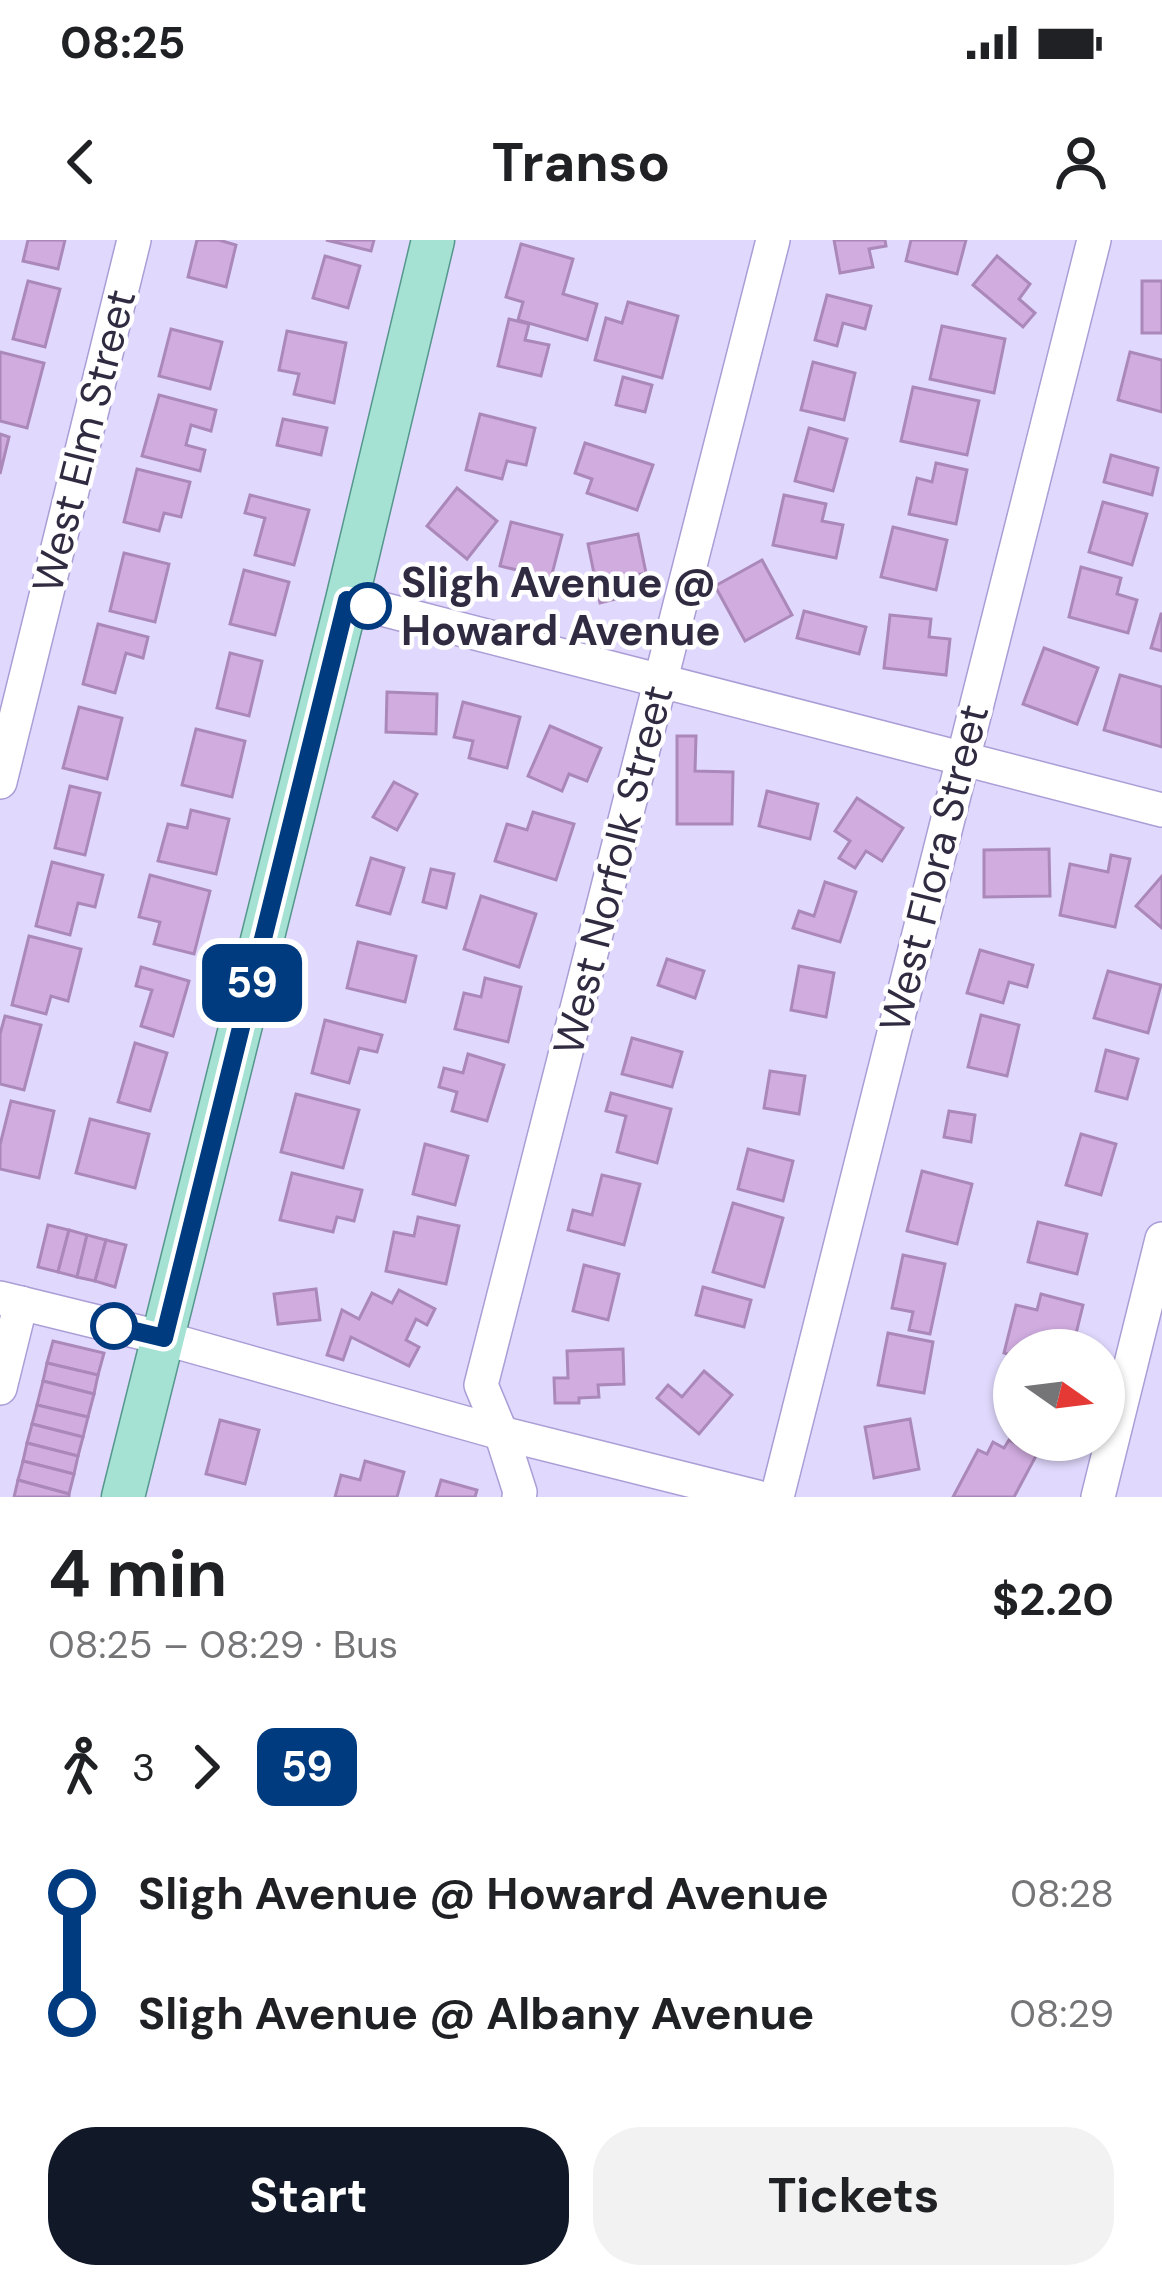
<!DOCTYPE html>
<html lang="en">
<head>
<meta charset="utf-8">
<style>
	:root { --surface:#fff; --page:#f2f2f2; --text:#202124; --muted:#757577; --accent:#111827 }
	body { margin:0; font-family:"DM Sans",sans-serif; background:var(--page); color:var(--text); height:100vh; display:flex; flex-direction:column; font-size:45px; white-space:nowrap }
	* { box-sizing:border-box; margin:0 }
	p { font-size:39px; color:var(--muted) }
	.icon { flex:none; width:66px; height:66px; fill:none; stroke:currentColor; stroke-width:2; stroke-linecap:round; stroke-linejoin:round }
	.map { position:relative; height:1257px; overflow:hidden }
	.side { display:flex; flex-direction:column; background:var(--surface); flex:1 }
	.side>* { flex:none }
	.badge { padding:0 24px; border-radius:18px; font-size:42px; line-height:78px }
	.needle { width:78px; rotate:104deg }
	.fabs { position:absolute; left:993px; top:1089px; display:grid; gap:24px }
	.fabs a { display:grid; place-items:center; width:132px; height:132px; border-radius:50%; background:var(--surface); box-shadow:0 3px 9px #0004; font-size:60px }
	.map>.badge { position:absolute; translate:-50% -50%; box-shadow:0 0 0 6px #fff }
	.legs { display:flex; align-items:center; gap:18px; height:132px; padding:0 48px; font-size:39px }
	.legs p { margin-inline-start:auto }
	.head { display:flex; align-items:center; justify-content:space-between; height:204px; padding:0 48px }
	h1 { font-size:66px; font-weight:700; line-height:90px }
	.cta { display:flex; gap:24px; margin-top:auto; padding:24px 48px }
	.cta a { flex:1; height:138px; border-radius:48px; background:var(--accent); color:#fff; font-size:48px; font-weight:700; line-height:138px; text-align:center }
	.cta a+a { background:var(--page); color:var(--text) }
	ul { padding:0 48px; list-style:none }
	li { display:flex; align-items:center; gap:42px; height:120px; font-size:45px }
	li i { display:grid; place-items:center; width:18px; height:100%; margin:0 15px; background:currentColor }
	li i::after { content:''; width:30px; height:30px; margin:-15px; border:9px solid; border-radius:50%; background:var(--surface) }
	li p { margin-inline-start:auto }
	li:first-child i { background:linear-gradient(#0000 50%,currentColor 0) }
	li:last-child i { background:linear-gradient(currentColor 50%,#0000 0) }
	.status { display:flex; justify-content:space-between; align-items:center; height:84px; padding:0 60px; background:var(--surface); direction:ltr }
	.status svg { height:33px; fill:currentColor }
	header { display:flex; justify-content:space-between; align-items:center; height:156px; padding:0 48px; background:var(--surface); font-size:54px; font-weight:700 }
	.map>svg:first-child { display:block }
	.building { fill:#d0acdf; stroke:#ab88ba; stroke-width:3 }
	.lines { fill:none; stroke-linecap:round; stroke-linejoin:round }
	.minor-casing { stroke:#ab9dd6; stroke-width:36 }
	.major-casing { stroke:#55968d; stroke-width:45 }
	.minor { stroke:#fff; stroke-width:33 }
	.major { stroke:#a5e2d3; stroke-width:42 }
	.line-1-casing { stroke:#fff; stroke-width:27 }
	.line-1 { stroke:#003b80; stroke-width:18 }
	.stop-1-dot { fill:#fff; stroke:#003b80; stroke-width:6 }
	.labels { text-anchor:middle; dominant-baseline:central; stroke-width:9; stroke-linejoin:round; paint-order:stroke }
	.street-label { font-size:42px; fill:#312b42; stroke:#fff }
	.stop-label { font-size:42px; font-weight:bold; fill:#312b42; stroke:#fff; text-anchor:start }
</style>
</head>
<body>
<div class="status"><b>08:25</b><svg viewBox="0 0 49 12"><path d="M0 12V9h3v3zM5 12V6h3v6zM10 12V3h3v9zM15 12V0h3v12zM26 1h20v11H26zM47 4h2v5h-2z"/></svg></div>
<header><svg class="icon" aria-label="back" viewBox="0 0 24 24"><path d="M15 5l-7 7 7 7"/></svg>Transo<svg class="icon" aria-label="person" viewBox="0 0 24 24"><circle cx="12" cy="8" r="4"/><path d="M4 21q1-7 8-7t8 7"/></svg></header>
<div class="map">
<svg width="1162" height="1257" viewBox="0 0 1162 1257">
	<rect width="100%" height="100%" fill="#e1d9fd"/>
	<g class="building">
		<path d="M28,0H65L58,29L23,21Z"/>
		<path d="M197,0H219L236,5L226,47L188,37Z"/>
		<path d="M326,0H374L371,11Z"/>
		<path d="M834,0H885L886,6L869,9L873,27L840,33Z"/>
		<path d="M911,0H966L957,34L906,21Z"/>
		<path d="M521,4L573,19L563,54L597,64L587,100L518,80L523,62L506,57Z"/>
		<path d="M325,16L360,26L348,68L313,58Z"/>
		<path d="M997,16L1030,44L1019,59L1035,73L1023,87L973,45Z"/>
		<path d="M28,41L60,49L45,107L13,99Z"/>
		<rect x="1142" y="41" width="20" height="52"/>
		<path d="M827,55L871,66L865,89L843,83L837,106L815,100Z"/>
		<path d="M628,62L678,76L662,138L595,120L606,78L622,83Z"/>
		<path d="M509,79L529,84L525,100L549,105L541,136L498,126Z"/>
		<path d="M942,86L1005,99L994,153L930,139Z"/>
		<path d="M171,89L222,102L210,149L159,136Z"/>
		<path d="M287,91L346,103L334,163L294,154L299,134L279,130Z"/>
		<path d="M0,112L44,123L27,188L0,181Z"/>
		<path d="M1130,112L1162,120V172L1118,160Z"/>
		<path d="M813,122L855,133L844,180L801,170Z"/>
		<path d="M623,137L652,145L645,172L616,165Z"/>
		<path d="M913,147L979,161L967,215L901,201Z"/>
		<path d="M159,155L216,170L211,191L191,185L186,205L205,210L200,231L142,216Z"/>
		<path d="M480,174L535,188L526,225L507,221L502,239L466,230Z"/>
		<path d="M283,179L327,188L321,215L277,205Z"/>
		<path d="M809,188L847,199L833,251L795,241Z"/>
		<path d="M0,194L9,197L0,234Z"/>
		<path d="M585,203L653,225L637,270L587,253L592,239L575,233Z"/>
		<path d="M1111,215L1158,228L1152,255L1104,242Z"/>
		<path d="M936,223L967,230L956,284L909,274L917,238L932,242Z"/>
		<path d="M137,229L190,242L181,277L164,273L159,291L124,282Z"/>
		<path d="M457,248L497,281L467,319L427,286Z"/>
		<path d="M250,255L309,270L294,325L255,315L265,278L245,273Z"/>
		<path d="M784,255L826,264L822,281L843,285L836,318L773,305Z"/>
		<path d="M1103,262L1147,274L1132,325L1089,312Z"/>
		<path d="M511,282L562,295L551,338L500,326Z"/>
		<path d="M893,287L947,300L936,350L881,337Z"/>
		<path d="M638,294L646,333L612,340L616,359L600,363L588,304Z"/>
		<path d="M124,313L169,324L155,382L110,371Z"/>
		<path d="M762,320L792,375L745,401L715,346Z"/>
		<path d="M1081,327L1121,338L1117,354L1137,360L1128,393L1069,377Z"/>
		<path d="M244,330L289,342L275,395L230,384Z"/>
		<path d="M804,371L866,387L859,414L797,398Z"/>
		<path d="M1161,374H1162V411L1151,408Z"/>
		<path d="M890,375L931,379L929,397L950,399L946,435L884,428Z"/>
		<path d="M98,384L148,397L143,418L126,413L115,453L83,444Z"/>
		<path d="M1044,408L1098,428L1077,484L1023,464Z"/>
		<path d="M230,413L262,421L249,476L217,468Z"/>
		<path d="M1120,435L1162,447V507L1104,490Z"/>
		<path d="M387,452L437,454L436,494L386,492Z"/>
		<path d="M463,462L520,477L507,528L469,518L473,501L454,497Z"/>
		<path d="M79,467L122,478L107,539L63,528Z"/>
		<path d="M550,486L601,508L587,541L569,534L562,551L528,536Z"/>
		<path d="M196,489L245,501L232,557L182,545Z"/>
		<path d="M677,496H696L695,531L733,532L732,584H677Z"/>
		<path d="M394,542L417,554L397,590L373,577Z"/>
		<path d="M70,546L100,553L85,615L55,608Z"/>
		<path d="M767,551L818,564L810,599L759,586Z"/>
		<path d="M857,558L903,588L882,621L866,611L855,628L839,618L850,601L835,591Z"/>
		<path d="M191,570L229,579L216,634L158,621L168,584L187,588Z"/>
		<path d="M533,572L574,584L556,640L495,621L507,584L527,590Z"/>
		<path d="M1049,609L1050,656L984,657V610Z"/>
		<path d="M1111,615L1130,619L1115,687L1060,675L1070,624L1108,632Z"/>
		<path d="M371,618L404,628L390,674L357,665Z"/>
		<path d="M52,622L103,635L95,667L78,663L70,695L36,686Z"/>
		<path d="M431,629L454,634L446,668L423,662Z"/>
		<path d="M150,635L210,651L194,714L154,704L160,682L139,677Z"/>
		<path d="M1162,636V688L1136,666Z"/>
		<path d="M825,642L856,652L840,702L793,688L799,671L814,676Z"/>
		<path d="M481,656L536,674L519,727L464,709Z"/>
		<path d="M29,696L81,709L68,761L51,756L46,774L12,765Z"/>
		<path d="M358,702L416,716L405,762L347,748Z"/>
		<path d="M980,710L1033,725L1027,747L1009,742L1003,763L967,753Z"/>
		<path d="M667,719L704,731L695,758L658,745Z"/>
		<path d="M799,726L834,733L826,777L791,770Z"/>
		<path d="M141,727L189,741L173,796L141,786L152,750L136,746Z"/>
		<path d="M1108,731L1161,745L1148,793L1094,778Z"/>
		<path d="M485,738L521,747L508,802L455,789L464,753L481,757Z"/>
		<path d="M981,775L1019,785L1007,836L968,827Z"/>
		<path d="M5,776L41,785L24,850L0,844V794Z"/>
		<path d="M325,780L382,795L377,812L359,808L349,843L312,833Z"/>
		<path d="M632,798L682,812L672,847L622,834Z"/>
		<path d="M135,803L167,813L150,871L118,862Z"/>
		<path d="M1106,810L1138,819L1127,859L1096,851Z"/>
		<path d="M468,814L504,825L487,881L452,871L457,852L439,847L444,828L463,833Z"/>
		<path d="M770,831L805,836L799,874L764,868Z"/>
		<path d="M611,853L671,869L657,923L617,912L626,876L606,871Z"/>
		<path d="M296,854L359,870L343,928L281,912Z"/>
		<path d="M11,861L54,871L39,938L0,929V905Z"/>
		<path d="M949,871L975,875L971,902L944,897Z"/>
		<path d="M90,879L149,894L135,948L76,933Z"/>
		<path d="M1081,894L1116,904L1101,955L1066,945Z"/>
		<path d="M425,904L468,916L455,965L413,954Z"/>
		<path d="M748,909L793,921L783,961L738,949Z"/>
		<path d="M922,931L972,944L957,1004L907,991Z"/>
		<path d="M292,933L362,950L354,981L337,977L333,992L280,980Z"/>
		<path d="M602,935L640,944L624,1005L568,990L573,970L592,975Z"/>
		<path d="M733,963L783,978L764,1047L713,1032Z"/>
		<path d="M418,977L459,986L446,1044L386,1031L394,992L414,996Z"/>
		<path d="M1038,982L1087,994L1077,1034L1028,1022Z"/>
		<path d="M48,985L69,990L58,1032L38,1027Z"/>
		<path d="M69,990L87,995L77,1037L58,1032Z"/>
		<path d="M87,995L106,1000L95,1041L77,1037Z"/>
		<path d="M106,1000L126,1005L115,1047L95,1041Z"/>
		<path d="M903,1015L945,1024L930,1094L909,1090L913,1072L892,1068Z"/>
		<path d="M584,1025L619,1034L608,1080L573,1071Z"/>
		<path d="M703,1047L751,1060L744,1087L696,1075Z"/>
		<path d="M316,1049L320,1080L278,1084L274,1054Z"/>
		<path d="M399,1050L435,1069L427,1085L416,1079L406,1100L419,1107L409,1126L351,1097L343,1120L327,1115L342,1070L359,1079L372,1053L392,1063Z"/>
		<path d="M1041,1054L1083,1065L1072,1110H1014V1116L1004,1113L1016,1065L1037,1070Z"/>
		<path d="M888,1093L933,1102L924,1153L878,1145Z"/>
		<path d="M53,1101L104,1113L98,1135L47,1123Z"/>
		<path d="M623,1109L624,1144L598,1145L599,1157L579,1158V1163H555L554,1138H568L567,1111Z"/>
		<path d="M47,1123L98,1135L94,1154L43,1141Z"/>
		<path d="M704,1131L732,1155L699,1194L657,1158L668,1145L682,1157Z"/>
		<path d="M43,1141L94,1154L88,1177L37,1165Z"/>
		<path d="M37,1165L88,1177L83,1197L32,1184Z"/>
		<path d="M910,1179L919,1229L874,1238L865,1187Z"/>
		<path d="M220,1180L259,1190L245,1244L206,1234Z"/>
		<path d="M32,1184L83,1197L78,1216L27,1203Z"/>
		<path d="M1009,1200L1037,1214L1014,1257H953L978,1210L987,1214L993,1202L1004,1208Z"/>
		<path d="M27,1203L78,1216L74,1234L23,1221Z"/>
		<path d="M23,1221L74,1234L69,1254L18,1240Z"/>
		<path d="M365,1221L404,1232L397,1257H335L341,1235L360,1240Z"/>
		<path d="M18,1240L69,1254V1257H14Z"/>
		<path d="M441,1240L477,1250L475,1257H436Z"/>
	</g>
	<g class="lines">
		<defs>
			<g id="minor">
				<path d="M347,360L1162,570"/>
				<path d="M0,542L134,0"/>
				<path d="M0,1058L163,1098L501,1193L757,1257"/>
				<path d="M0,1148L21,1063"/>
				<path d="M519,1257L520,1252L501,1193L481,1145L773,0"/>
				<path d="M777,1257L1094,0"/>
				<path d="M1098,1257L1162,999"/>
			</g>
			<path id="major" d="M123,1257L347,360L433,0"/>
		</defs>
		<use href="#minor" class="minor-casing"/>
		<use href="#major" class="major-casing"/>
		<use href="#minor" class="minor"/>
		<use href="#major" class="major"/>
	</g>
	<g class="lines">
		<defs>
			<path id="line-1" d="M114,1086L164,1098L347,360L368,366"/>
		</defs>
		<use href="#line-1" class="line-1-casing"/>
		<use href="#line-1" class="line-1"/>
	</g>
	<g class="stop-1-dot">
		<circle cx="368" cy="366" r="21"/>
		<circle cx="114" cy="1086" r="21"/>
	</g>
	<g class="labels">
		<g class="street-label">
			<text transform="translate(84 201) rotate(-76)">West Elm Street</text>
			<text transform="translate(934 628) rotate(-76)">West Flora Street</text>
			<text transform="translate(613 630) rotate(-76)">West Norfolk Street</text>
		</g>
		<g class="stop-label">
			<text x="401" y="342">Sligh Avenue @<tspan x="401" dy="48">Howard Avenue</tspan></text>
		</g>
	</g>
</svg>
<div class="fabs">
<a><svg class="needle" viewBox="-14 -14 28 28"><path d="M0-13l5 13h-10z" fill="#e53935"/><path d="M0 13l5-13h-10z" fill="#757577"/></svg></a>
</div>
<b class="badge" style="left:252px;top:743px;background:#003b80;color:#fff">59</b>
</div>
<section class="side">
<div class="head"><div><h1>4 min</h1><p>08:25 – 08:29 · Bus</p></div><b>$2.20</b></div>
<div class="legs"><svg class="icon" aria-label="walk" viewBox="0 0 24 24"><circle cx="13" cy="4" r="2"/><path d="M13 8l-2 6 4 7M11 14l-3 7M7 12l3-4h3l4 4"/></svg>3<svg class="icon" aria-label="forward" viewBox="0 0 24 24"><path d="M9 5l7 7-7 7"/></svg><b class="badge" style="background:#003b80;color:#fff">59</b></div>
<ul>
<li><i style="color:#003b80"></i><b>Sligh Avenue @ Howard Avenue</b><p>08:28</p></li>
<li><i style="color:#003b80"></i><b>Sligh Avenue @ Albany Avenue</b><p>08:29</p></li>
</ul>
<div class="cta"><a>Start</a><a>Tickets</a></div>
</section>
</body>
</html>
